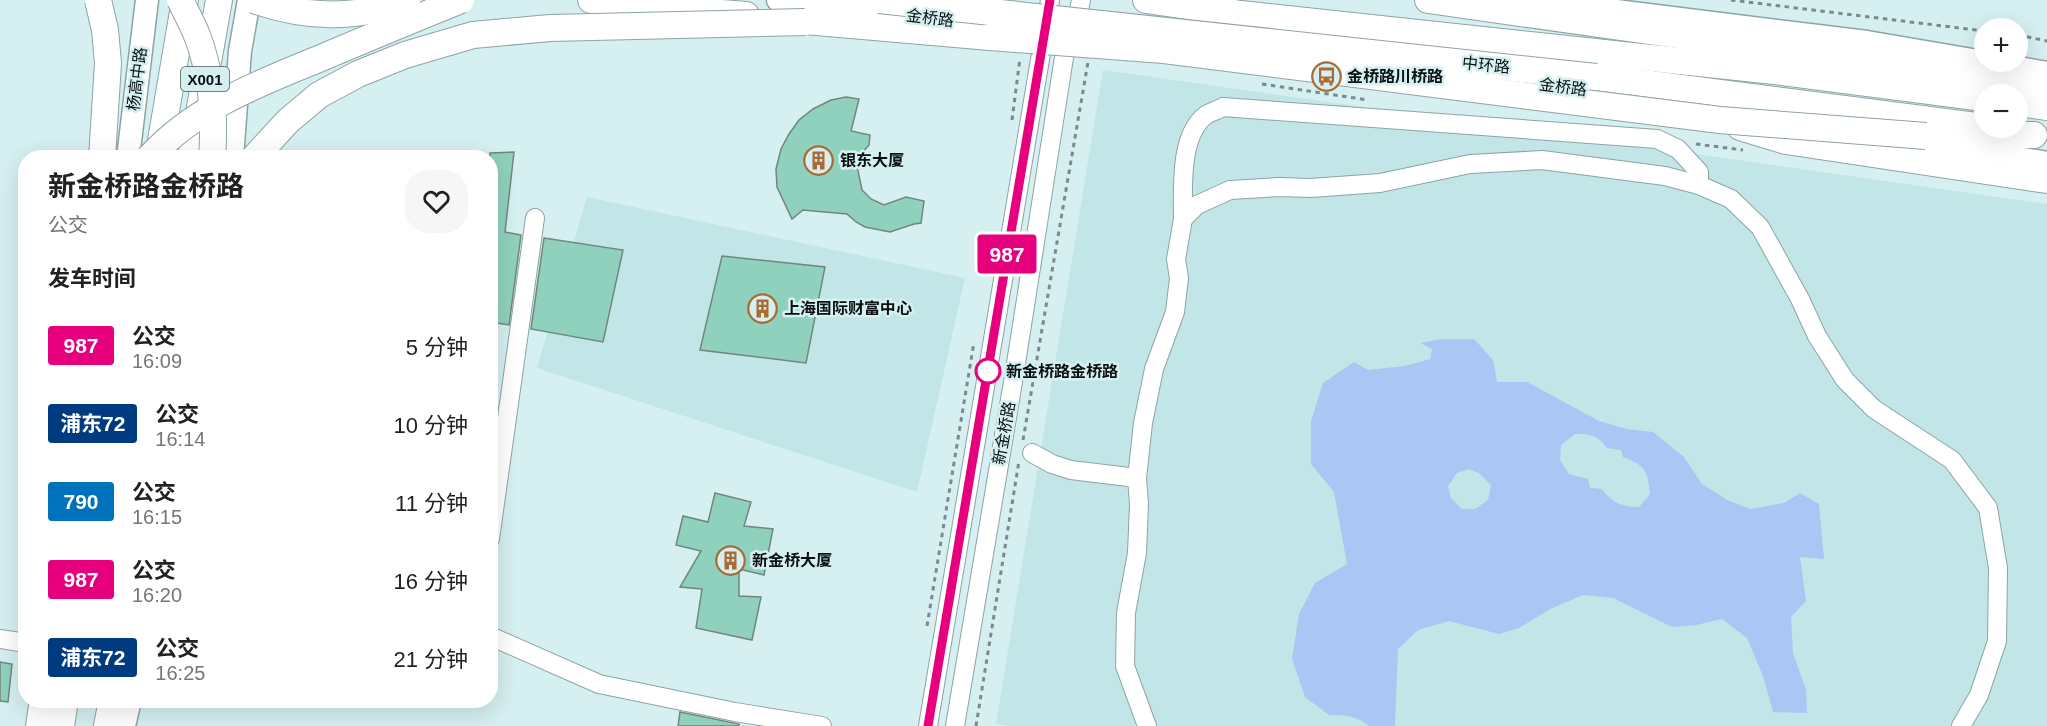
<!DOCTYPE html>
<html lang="zh">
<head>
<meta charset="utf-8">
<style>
	:root { --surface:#fff; --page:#f6f6f6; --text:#222; --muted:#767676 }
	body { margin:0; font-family:Helvetica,"Noto Sans SC",sans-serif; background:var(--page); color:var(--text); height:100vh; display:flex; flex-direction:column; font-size:22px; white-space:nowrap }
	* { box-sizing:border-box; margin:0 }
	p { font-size:20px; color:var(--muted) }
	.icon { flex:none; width:33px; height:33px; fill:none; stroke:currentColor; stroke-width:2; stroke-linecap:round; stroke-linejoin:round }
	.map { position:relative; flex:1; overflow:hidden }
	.details { position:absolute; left:18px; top:150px; width:480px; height:558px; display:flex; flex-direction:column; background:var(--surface); border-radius:24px; box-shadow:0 6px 24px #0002 }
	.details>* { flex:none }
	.badge { padding:0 12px; border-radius:4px; font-size:21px; line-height:39px }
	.buttons { position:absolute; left:1974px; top:18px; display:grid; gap:12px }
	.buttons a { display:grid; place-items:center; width:54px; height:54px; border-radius:50%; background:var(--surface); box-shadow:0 6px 24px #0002; font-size:30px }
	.map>.badge { position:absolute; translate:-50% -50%; box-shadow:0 0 0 3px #fff }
	h2 { padding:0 30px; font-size:22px; line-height:54px }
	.round { display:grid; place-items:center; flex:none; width:63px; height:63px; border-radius:24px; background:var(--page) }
	.head { display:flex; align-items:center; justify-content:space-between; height:102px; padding:0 30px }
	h1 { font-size:28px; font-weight:700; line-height:45px }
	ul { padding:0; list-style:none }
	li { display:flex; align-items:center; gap:18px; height:78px; padding:0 30px }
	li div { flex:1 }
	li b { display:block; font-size:22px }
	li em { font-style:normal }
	li .badge { min-width:66px; font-weight:700; text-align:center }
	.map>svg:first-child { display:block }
	.built { fill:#c2e5e7 }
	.water { fill:#a9c6f4; fill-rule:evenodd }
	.building { fill:#90d1bd; stroke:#72867f; stroke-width:1.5 }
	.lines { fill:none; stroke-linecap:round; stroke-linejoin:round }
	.minor-casing { stroke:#8da4a6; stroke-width:20 }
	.major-casing { stroke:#8da4a6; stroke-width:25 }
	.highway-casing { stroke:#8da4a6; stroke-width:28 }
	.path { stroke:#7a8b8d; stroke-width:3; stroke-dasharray:4.5 4.5; stroke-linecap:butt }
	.minor { stroke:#fff; stroke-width:18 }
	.major { stroke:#fff; stroke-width:22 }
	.highway { stroke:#fff; stroke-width:26 }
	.highway-bridge-casing { stroke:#8da4a6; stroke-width:28; stroke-linecap:butt }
	.highway-bridge { stroke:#fff; stroke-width:26 }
	.line-casing { stroke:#fff; stroke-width:14 }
	.line { stroke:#e6007e; stroke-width:9 }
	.stop-dot { fill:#fff; stroke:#e6007e; stroke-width:3 }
	.labels { text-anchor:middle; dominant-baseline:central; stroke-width:5; stroke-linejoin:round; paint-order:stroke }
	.shield { fill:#d6eff1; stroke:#465455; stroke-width:1.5 }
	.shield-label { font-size:15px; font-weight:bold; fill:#091112 }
	.street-label { font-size:16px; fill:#091112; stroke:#d6eff1 }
	.poi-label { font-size:16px; font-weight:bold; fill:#091112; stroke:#d6eff1; text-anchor:start }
	.stop-label { font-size:16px; font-weight:bold; fill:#091112; stroke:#d6eff1; text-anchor:start }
</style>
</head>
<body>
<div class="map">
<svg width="2047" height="726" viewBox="0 0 2047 726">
	<rect width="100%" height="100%" fill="#d6eff1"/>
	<g class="built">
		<path d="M1103,70L2047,204V726H1011L996,724Z"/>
		<path d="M587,197L965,278L917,492L537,368Z"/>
	</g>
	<path class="water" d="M1443,339H1474L1493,360L1497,382H1527L1599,421L1626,429L1653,432L1684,457L1702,484L1729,501L1751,509L1784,503L1800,493L1819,504L1824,559L1800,557L1806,601L1791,617L1793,653L1806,690L1807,713L1773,712L1763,676L1747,638L1722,619L1696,625L1672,627L1613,598L1583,595L1550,609L1519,628L1499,634L1449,621L1418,630L1398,649L1395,726H1369C1359,716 1343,715 1329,715L1305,697L1292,659L1299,614L1315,583L1347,564L1334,492L1311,464V421L1323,383L1354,362L1368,370L1405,366L1430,359L1432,349L1420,343ZM1575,434C1590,434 1598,435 1607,448L1621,450L1623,457C1645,465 1648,471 1650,494L1639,507C1622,507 1612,503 1602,489L1590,488L1588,479L1569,474L1560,460L1561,445ZM1469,469L1479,473L1491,485L1488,500L1475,509H1462L1451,498L1448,486L1457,473Z"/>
	<g class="building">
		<path d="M846,97L859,99L851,131L870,135L869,145L862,153L857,166L862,190L871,199L884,205L906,197L924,201L921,223L914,224L890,232L865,227L856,222L847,214L803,210L792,219L777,187L776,169L781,149L789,134L799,120L813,109L831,100Z"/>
		<path d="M514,152L505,232L521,235L509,325L490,322V153Z"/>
		<path d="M544,238L623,250L603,342L531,329Z"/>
		<path d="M722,256L825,267L806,363L700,350Z"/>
		<path d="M715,493L751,502L744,526L773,529L764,575L739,569V596L761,597L752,640L696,628L702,589L680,587L701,551L676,545L683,516L708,522Z"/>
		<path d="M0,662L12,664L8,702L0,701Z"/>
		<path d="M680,712L739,724V726H678Z"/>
	</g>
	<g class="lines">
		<defs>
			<g id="minor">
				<path d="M1183,219C1183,189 1179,135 1206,115C1211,112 1218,110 1223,107L1657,139L1678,149L1699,172V185"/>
				<path d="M1032,453L1052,464L1071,470L1137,478"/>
				<path d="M490,539L535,218"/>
				<path d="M490,636L599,684L735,712L822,726"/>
				<path d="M0,639L26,643"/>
				<path d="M928,726L1050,0"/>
				<path d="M955,726L1014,376L1065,51L1078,15L1081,0"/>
				<path d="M1147,726L1125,666L1126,613L1137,553L1139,504L1137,478L1143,423L1154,369L1175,312L1179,278L1176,259L1183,219L1197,205L1230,190L1279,187L1311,188L1380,183L1470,164L1542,160L1665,176L1699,185L1731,199L1760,227L1800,299L1817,336L1845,380L1874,409L1952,460L1988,508L1998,568L1997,641L1979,695L1961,726"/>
			</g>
			<g id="major">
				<path d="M778,0L976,24"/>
				<path d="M1528,0L1867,42L2047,73"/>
				<path d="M1479,77L1565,88"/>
				<path d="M1906,139L2047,163"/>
				<path d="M128,158L147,0"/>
				<path d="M232,158L240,51L249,0"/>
				<path d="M124,726L130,700"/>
			</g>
			<g id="highway">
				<path d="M591,0L623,5L746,15"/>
				<path d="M1146,0L1241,14L1782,72L1984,98"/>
				<path d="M1428,0L2047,87"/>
				<path d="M782,19L990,37"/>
				<path d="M1596,77L1984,127"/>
				<path d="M2018,103L2047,107"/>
				<path d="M1740,127L1786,141L2047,180"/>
				<path d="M1965,136L2034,135"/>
				<path d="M158,158L185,0"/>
				<path d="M191,158L219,0"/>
				<path d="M39,726L43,700"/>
				<path d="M61,726L65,700"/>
				<path d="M107,726L112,700"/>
			</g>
		</defs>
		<use href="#minor" class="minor-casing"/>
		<use href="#major" class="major-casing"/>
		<use href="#highway" class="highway-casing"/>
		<g class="path">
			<path d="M1731,0L1984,31"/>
			<path d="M2018,35L2047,41"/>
			<path d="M1262,84L1368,100"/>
			<path d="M1012,120L1020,58"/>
			<path d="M1696,144L1743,150"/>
			<path d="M490,376H499"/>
			<path d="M1023,440L1088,62"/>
			<path d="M927,626L974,342"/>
			<path d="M976,726L1019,461"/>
		</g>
		<use href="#minor" class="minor"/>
		<use href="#major" class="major"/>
		<use href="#highway" class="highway"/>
		<defs>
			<g id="highway-bridge">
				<path d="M98,0L105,30L108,63L102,158"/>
				<path d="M180,0C186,12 193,25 198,38C212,76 215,118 212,158"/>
				<path d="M254,0C304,18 357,20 407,0"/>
				<path d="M879,0L1596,77"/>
				<path d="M990,37L1164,50L1720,120L1926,136"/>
				<path d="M149,158C195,107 260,83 321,58C368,38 414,19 461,0"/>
				<path d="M254,158L288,121L319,95L358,74L405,55L473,35L550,28L805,22"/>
			</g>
		</defs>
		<use href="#highway-bridge" class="highway-bridge-casing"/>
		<use href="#highway-bridge" class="highway-bridge"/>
	</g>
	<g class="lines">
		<defs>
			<path id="line" d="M928,726L1050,0"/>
		</defs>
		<use href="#line" class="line-casing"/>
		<use href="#line" class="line"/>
	</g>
	<defs>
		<symbol id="bus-ring" viewBox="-11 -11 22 22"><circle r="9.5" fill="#d6eff1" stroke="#ab6b34" stroke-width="1.5"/><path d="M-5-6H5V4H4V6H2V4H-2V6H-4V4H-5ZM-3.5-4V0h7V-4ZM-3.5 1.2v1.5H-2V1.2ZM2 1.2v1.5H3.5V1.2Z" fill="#ab6b34"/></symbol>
		<symbol id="building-ring" viewBox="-11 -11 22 22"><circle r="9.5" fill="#d6eff1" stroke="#ab6b34" stroke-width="1.5"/><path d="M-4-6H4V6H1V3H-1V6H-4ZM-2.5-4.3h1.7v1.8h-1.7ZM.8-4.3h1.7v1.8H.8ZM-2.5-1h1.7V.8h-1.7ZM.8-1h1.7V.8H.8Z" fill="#ab6b34"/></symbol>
	</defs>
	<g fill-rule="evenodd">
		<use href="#bus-ring" x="1310" y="60" width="33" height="33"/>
		<use href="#building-ring" x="802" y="144" width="33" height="33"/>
		<use href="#building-ring" x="746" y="292" width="33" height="33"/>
		<use href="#building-ring" x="714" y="544" width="33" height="33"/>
	</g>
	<circle class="stop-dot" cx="988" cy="371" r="12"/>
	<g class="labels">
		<rect class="shield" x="181" y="67" width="48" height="24" rx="4.5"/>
		<g class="shield-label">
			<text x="205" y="79">X001</text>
		</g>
		<g class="street-label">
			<text transform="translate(930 18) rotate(7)">金桥路</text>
			<text transform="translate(1486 65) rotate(6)">中环路</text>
			<text transform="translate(137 79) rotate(-83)">杨高中路</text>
			<text transform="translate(1563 87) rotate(7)">金桥路</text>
			<text transform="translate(1004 433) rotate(-80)">新金桥路</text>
		</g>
		<g class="poi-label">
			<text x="1347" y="76">金桥路川桥路</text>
			<text x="840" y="160">银东大厦</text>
			<text x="784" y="308">上海国际财富中心</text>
			<text x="752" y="560">新金桥大厦</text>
		</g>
		<g class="stop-label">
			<text x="1006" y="371">新金桥路金桥路</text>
		</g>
	</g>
</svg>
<div class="buttons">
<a>+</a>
<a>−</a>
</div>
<b class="badge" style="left:1007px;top:254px;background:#e6007e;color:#fff">987</b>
<section class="details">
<div class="head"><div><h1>新金桥路金桥路</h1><p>公交</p></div><a class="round"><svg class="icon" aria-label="heart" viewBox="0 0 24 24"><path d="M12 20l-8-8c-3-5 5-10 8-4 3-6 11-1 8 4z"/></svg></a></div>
<h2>发车时间</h2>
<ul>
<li><span class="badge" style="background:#e6007e;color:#fff">987</span><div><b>公交</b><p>16:09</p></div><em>5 分钟</em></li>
<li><span class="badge" style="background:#003b80;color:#fff">浦东72</span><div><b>公交</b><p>16:14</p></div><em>10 分钟</em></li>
<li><span class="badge" style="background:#0072bc;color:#fff">790</span><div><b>公交</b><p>16:15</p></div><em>11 分钟</em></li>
<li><span class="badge" style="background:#e6007e;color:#fff">987</span><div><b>公交</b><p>16:20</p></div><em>16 分钟</em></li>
<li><span class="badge" style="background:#003b80;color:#fff">浦东72</span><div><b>公交</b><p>16:25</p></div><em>21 分钟</em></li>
</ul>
</section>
</div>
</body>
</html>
